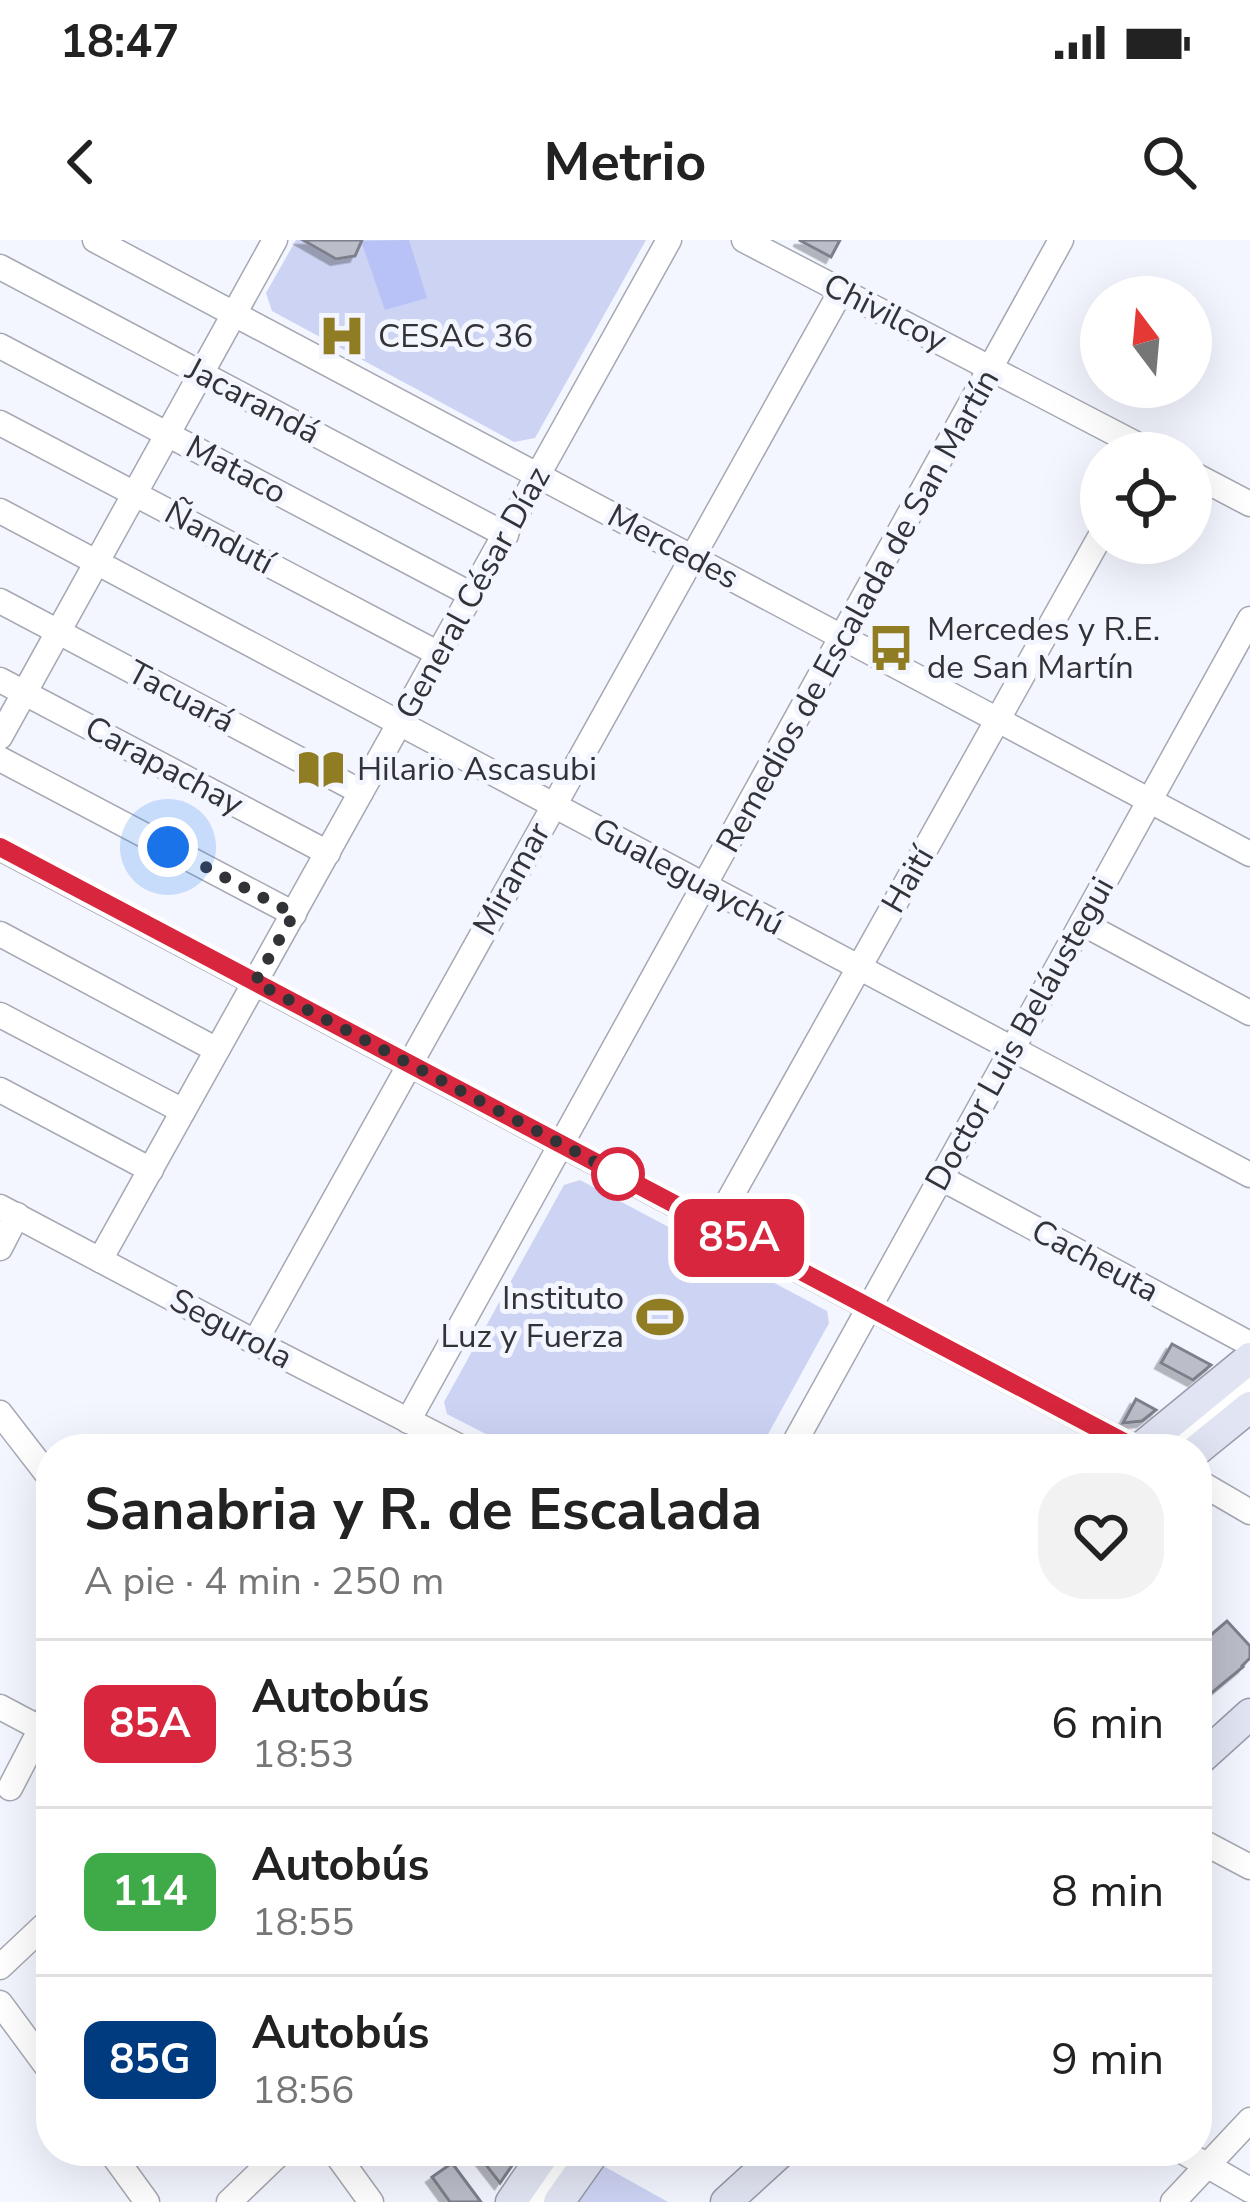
<!DOCTYPE html>
<html lang="es">
<head>
<meta charset="utf-8">
<style>
	:root { --surface:#fff; --page:#f2f2f2; --text:#222; --muted:#767676; --line:#e0e0e0 }
	body { margin:0; font-family:"Nunito Sans",sans-serif; background:var(--page); color:var(--text); height:100vh; display:flex; flex-direction:column; font-size:45px; white-space:nowrap }
	* { box-sizing:border-box; margin:0 }
	p { font-size:39px; color:var(--muted) }
	.icon { flex:none; width:66px; height:66px; fill:none; stroke:currentColor; stroke-width:2; stroke-linecap:round; stroke-linejoin:round }
	.map { position:relative; flex:1; overflow:hidden }
	.sheet { position:absolute; left:36px; top:1194px; width:1176px; height:732px; display:flex; flex-direction:column; background:var(--surface); border-radius:48px; box-shadow:0 12px 48px #0002 }
	.sheet>* { flex:none }
	.badge { padding:0 24px; border-radius:18px; font-size:42px; line-height:78px }
	.needle { width:78px; rotate:344deg }
	.buttons { position:absolute; left:1080px; top:36px; display:grid; gap:24px }
	.buttons a { display:grid; place-items:center; width:132px; height:132px; border-radius:50%; background:var(--surface); box-shadow:0 12px 48px #0002; font-size:60px }
	.you { position:absolute; width:60px; height:60px; margin:-30px; border:9px solid #fff; border-radius:50%; background:#1a73e8; box-shadow:0 0 0 18px #1a73e833 }
	.map>.badge { position:absolute; translate:-50% -50%; box-shadow:0 0 0 6px #fff }
	.round { display:grid; place-items:center; flex:none; width:126px; height:126px; border-radius:48px; background:var(--page) }
	.overview { display:flex; align-items:center; justify-content:space-between; height:204px; padding:0 48px }
	h1 { font-size:57px; font-weight:700; line-height:90px }
	ul { padding:0; list-style:none }
	li { display:flex; align-items:center; gap:36px; height:168px; padding:0 48px; border-top:3px solid var(--line) }
	li div { flex:1 }
	li b { display:block; font-size:45px }
	li em { font-style:normal }
	li .badge { min-width:132px; font-weight:700; text-align:center }
	.status { display:flex; justify-content:space-between; align-items:center; height:84px; padding:0 60px; background:var(--surface); direction:ltr }
	.status svg { height:33px; fill:currentColor }
	header { display:flex; justify-content:space-between; align-items:center; height:156px; padding:0 48px; background:var(--surface); font-size:54px; font-weight:700 }
	.map>svg:first-child { display:block }
	.green { fill:#cdd3f3 }
	.water { fill:#b8c2f7 }
	.building { fill:#bbbdc8; stroke:#7d808a; stroke-width:3; filter:url(#shadow) }
	.lines { fill:none; stroke-linecap:round; stroke-linejoin:round }
	.minor-casing { stroke:#a5a8b2; stroke-width:27 }
	.major-casing { stroke:#979aab; stroke-width:33 }
	.minor { stroke:#fff; stroke-width:24 }
	.major { stroke:#e1e4f2; stroke-width:30 }
	.line-casing { stroke:#fff; stroke-width:27 }
	.line { stroke:#d7263d; stroke-width:18 }
	.walk { stroke:#323337; stroke-width:12; stroke-dasharray:0 21.6 }
	.stop-dot { fill:#fff; stroke:#d7263d; stroke-width:6 }
	.labels { text-anchor:middle; dominant-baseline:central; stroke-width:10; stroke-linejoin:round; paint-order:stroke }
	.street-label { font-size:33px; fill:#323337; stroke:#f3f5ff }
	.poi-label { font-size:33px; fill:#323337; stroke:#f3f5ff; text-anchor:start }
</style>
</head>
<body>
<div class="status"><b>18:47</b><svg viewBox="0 0 49 12"><path d="M0 12V9h3v3zM5 12V6h3v6zM10 12V3h3v9zM15 12V0h3v12zM26 1h20v11H26zM47 4h2v5h-2z"/></svg></div>
<header><svg class="icon" aria-label="back" viewBox="0 0 24 24"><path d="M15 5l-7 7 7 7"/></svg>Metrio<svg class="icon" aria-label="search" viewBox="0 0 24 24"><circle cx="10" cy="10" r="6"/><path d="M15 15l6 6"/></svg></header>
<div class="map">
<svg width="1250" height="1962" viewBox="0 0 1250 1962">
	<defs>
		<filter id="shadow"><feDropShadow dx="-5.5" dy="5.5" stdDeviation="0" flood-color="#0004"/></filter>
	</defs>
	<rect width="100%" height="100%" fill="#f3f5ff"/>
	<g class="green">
		<path d="M296,0H646L535,198L514,202L272,71L266,53Z"/>
		<path d="M580,940L827,1071L829,1083L760,1209H515L447,1174L444,1162L564,945Z"/>
		<path d="M598,1923L668,1962H571Z"/>
	</g>
	<path class="water" d="M409,0L427,58L385,70L361,1Z"/>
	<g class="building">
		<path d="M303,0H362L355,16L336,19Z"/>
		<path d="M799,0H840L831,17Z"/>
		<path d="M1172,1104L1211,1125L1193,1140L1161,1123Z"/>
		<path d="M1136,1159L1156,1170L1142,1181L1123,1183Z"/>
		<path d="M1197,1376L1212,1394L1227,1381L1250,1406V1418L1242,1426L1243,1427L1197,1465Z"/>
		<path d="M475,1911H522L500,1943Z"/>
		<path d="M452,1923L481,1962H450L432,1937Z"/>
	</g>
	<g class="lines">
		<defs>
			<g id="minor">
				<path d="M95,0L1250,614"/>
				<path d="M744,0L1153,213"/>
				<path d="M0,27L506,295"/>
				<path d="M0,106L472,355"/>
				<path d="M0,183L439,414"/>
				<path d="M1191,233L1250,264"/>
				<path d="M0,271L1250,935"/>
				<path d="M0,361L361,552"/>
				<path d="M0,440L328,613"/>
				<path d="M0,497L275,0"/>
				<path d="M0,519L294,674"/>
				<path d="M0,608L1137,1209"/>
				<path d="M1082,683L1250,773"/>
				<path d="M0,694L217,810"/>
				<path d="M0,775L183,871"/>
				<path d="M0,850L151,930"/>
				<path d="M941,938L1250,1104"/>
				<path d="M0,967L255,1102L464,1209"/>
				<path d="M715,985L1101,295"/>
				<path d="M0,1008L17,975"/>
				<path d="M100,1020L669,0"/>
				<path d="M255,1102L841,51"/>
				<path d="M0,1173L51,1239"/>
				<path d="M408,1181L1061,0"/>
				<path d="M791,1209L1250,379"/>
				<path d="M1168,1209L1250,1143"/>
				<path d="M1197,1241L1250,1272"/>
				<path d="M0,1467L51,1494"/>
				<path d="M10,1548L51,1469"/>
				<path d="M1197,1599L1250,1627"/>
				<path d="M0,1727L51,1679"/>
				<path d="M0,1763L51,1832"/>
				<path d="M110,1911L147,1962"/>
				<path d="M334,1911L371,1962"/>
				<path d="M1182,1911L1250,1950"/>
				<path d="M229,1962L282,1911"/>
				<path d="M535,1962L570,1911"/>
				<path d="M1173,1962L1250,1880"/>
			</g>
			<g id="major">
				<path d="M1139,1209L1250,1118"/>
				<path d="M1197,1210L1250,1167"/>
				<path d="M1197,1522L1250,1474"/>
				<path d="M511,1962L546,1911"/>
				<path d="M559,1962L595,1911"/>
				<path d="M726,1962L782,1911"/>
			</g>
		</defs>
		<use href="#minor" class="minor-casing"/>
		<use href="#major" class="major-casing"/>
		<use href="#minor" class="minor"/>
		<use href="#major" class="major"/>
	</g>
	<g class="lines">
		<defs>
			<path id="line" d="M0,607L1137,1209"/>
		</defs>
		<use href="#line" class="line-casing"/>
		<use href="#line" class="line"/>
		<path class="walk" d="M168,607L294,674L255,742L618,934"/>
	</g>
	<defs>
		<symbol id="hospital-bare" viewBox="-9 -9 18 18"><path d="M-5-5h3v3.5h4V-5h3V5h-3V1.5h-4V5h-3Z" fill="#907d23" stroke="#f3f5ff" stroke-width="2.5" paint-order="stroke"/></symbol>
		<symbol id="bus-bare" viewBox="-9 -9 18 18"><path d="M-5-6H5V4H4V6H2V4H-2V6H-4V4H-5ZM-3.5-4V0h7V-4ZM-3.5 1.2v1.5H-2V1.2ZM2 1.2v1.5H3.5V1.2Z" fill="#907d23" stroke="#f3f5ff" stroke-width="2.5" paint-order="stroke"/></symbol>
		<symbol id="library-bare" viewBox="-9 -9 18 18"><path d="M-6-4Q-3-5.5-.7-3.5V5Q-3 3-6 4ZM6-4Q3-5.5 .7-3.5V5Q3 3 6 4Z" fill="#907d23" stroke="#f3f5ff" stroke-width="2.5" paint-order="stroke"/></symbol>
		<symbol id="stadium-bare" viewBox="-9 -9 18 18"><path d="M0-5a6.5 5 0 1 0 0 10a6.5 5 0 1 0 0-10ZM-3.5-1.8h7v3.6h-7Z" fill="#907d23" stroke="#f3f5ff" stroke-width="2.5" paint-order="stroke"/></symbol>
	</defs>
	<g fill-rule="evenodd">
		<use href="#hospital-bare" x="309" y="63" width="66" height="66"/>
		<use href="#bus-bare" x="858" y="375" width="66" height="66"/>
		<use href="#library-bare" x="288" y="496" width="66" height="66"/>
		<use href="#stadium-bare" x="627" y="1044" width="66" height="66"/>
	</g>
	<circle class="stop-dot" cx="618" cy="934" r="24"/>
	<g class="labels">
		<g class="street-label">
			<text transform="translate(885 73) rotate(27)">Chivilcoy</text>
			<text transform="translate(253 161) rotate(28)">Jacarandá</text>
			<text transform="translate(236 230) rotate(28)">Mataco</text>
			<text transform="translate(219 298) rotate(28)">Ñandutí</text>
			<text transform="translate(673 307) rotate(28)">Mercedes</text>
			<text transform="translate(473 353) rotate(-61)">General César Díaz</text>
			<text transform="translate(858 371) rotate(-61)">Remedios de Escalada de San Martín</text>
			<text transform="translate(181 457) rotate(28)">Tacuará</text>
			<text transform="translate(164 526) rotate(28)">Carapachay</text>
			<text transform="translate(688 637) rotate(28)">Gualeguaychú</text>
			<text transform="translate(512 639) rotate(-61)">Miramar</text>
			<text transform="translate(908 640) rotate(-60)">Haití</text>
			<text transform="translate(1020 794) rotate(-61)">Doctor Luis Beláustegui</text>
			<text transform="translate(1095 1021) rotate(28)">Cacheuta</text>
			<text transform="translate(231 1089) rotate(28)">Segurola</text>
		</g>
		<g class="poi-label">
			<text x="378" y="96">CESAC 36</text>
			<text x="927" y="389">Mercedes y R.E.<tspan x="927" dy="38">de San Martín</tspan></text>
			<text x="357" y="529">Hilario Ascasubi</text>
			<text x="624" y="1058" text-anchor="end">Instituto<tspan x="624" dy="38">Luz y Fuerza</tspan></text>
		</g>
	</g>
</svg>
<div class="buttons">
<a><svg class="needle" viewBox="-14 -14 28 28"><path d="M0-13l5 13h-10z" fill="#e53935"/><path d="M0 13l5-13h-10z" fill="#767676"/></svg></a>
<a><svg class="icon" aria-label="locate" viewBox="0 0 24 24"><circle cx="12" cy="12" r="6"/><path d="M12 2v4M12 18v4M2 12h4M18 12h4"/></svg></a>
</div>
<div class="you" style="left:168px;top:607px"></div>
<b class="badge" style="left:739px;top:998px;background:#d7263d;color:#fff">85A</b>
<section class="sheet">
<div class="overview"><div><h1>Sanabria y R. de Escalada</h1><p>A pie · 4 min · 250 m</p></div><a class="round"><svg class="icon" aria-label="heart" viewBox="0 0 24 24"><path d="M12 20l-8-8c-3-5 5-10 8-4 3-6 11-1 8 4z"/></svg></a></div>
<ul>
<li><span class="badge" style="background:#d7263d;color:#fff">85A</span><div><b>Autobús</b><p>18:53</p></div><em>6 min</em></li>
<li><span class="badge" style="background:#3fab48;color:#fff">114</span><div><b>Autobús</b><p>18:55</p></div><em>8 min</em></li>
<li><span class="badge" style="background:#003b80;color:#fff">85G</span><div><b>Autobús</b><p>18:56</p></div><em>9 min</em></li>
</ul>
</section>
</div>
</body>
</html>
